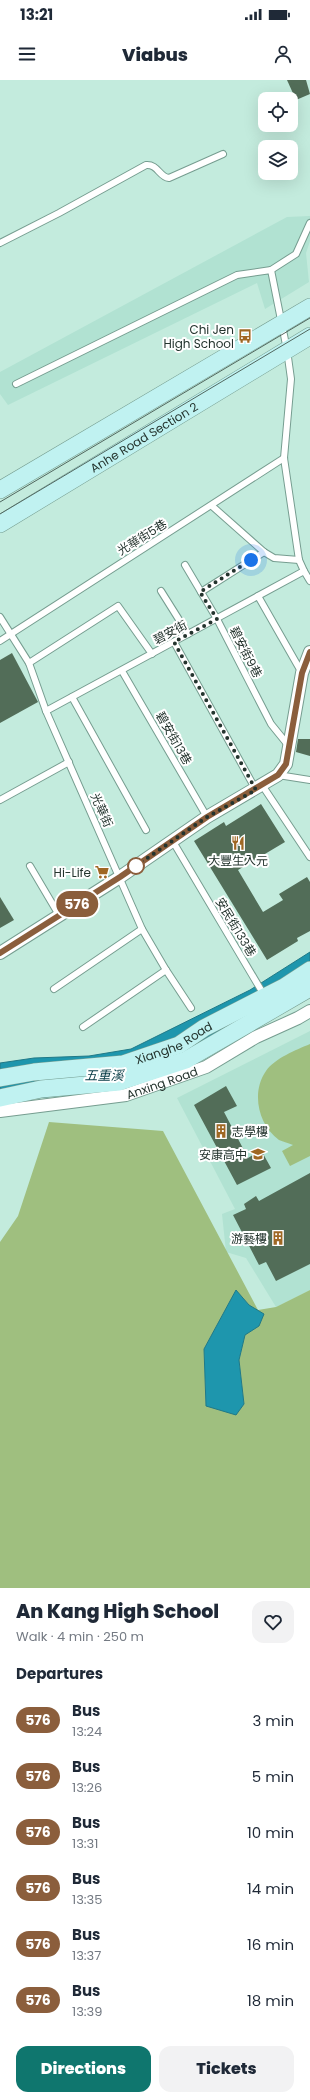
<!DOCTYPE html>
<html lang="en">
<head>
<meta charset="utf-8">
<style>
	:root { --surface:#fff; --page:#f2f2f3; --text:#1f2937; --muted:#747a83; --accent:#0f766e }
	body { margin:0; font-family:Poppins,"Noto Sans TC",sans-serif; background:var(--page); color:var(--text); height:100vh; display:flex; flex-direction:column; font-size:15px; white-space:nowrap }
	* { box-sizing:border-box; margin:0 }
	p { font-size:13px; color:var(--muted) }
	.icon { flex:none; width:22px; height:22px; fill:none; stroke:currentColor; stroke-width:2; stroke-linecap:round; stroke-linejoin:round }
	.map { position:relative; height:1508px; overflow:hidden }
	.sheet { display:flex; flex-direction:column; background:var(--surface); flex:1 }
	.sheet>* { flex:none }
	.badge { padding:0 8px; border-radius:13px; font-size:14px; line-height:26px }
	.tools { position:absolute; left:258px; top:12px; display:grid; gap:8px }
	.tools a { display:grid; place-items:center; width:40px; height:40px; border-radius:8px; background:var(--surface); box-shadow:0 4px 16px #0002; font-size:20px }
	.you { position:absolute; width:20px; height:20px; margin:-10px; border:3px solid #fff; border-radius:50%; background:#1a73e8; box-shadow:0 0 0 6px #1a73e833 }
	.map>.badge { position:absolute; translate:-50% -50%; box-shadow:0 0 0 2px #fff }
	h2 { padding:0 16px; font-size:15px; line-height:36px }
	.round { display:grid; place-items:center; flex:none; width:42px; height:42px; border-radius:12px; background:var(--page) }
	.overview { display:flex; align-items:center; justify-content:space-between; height:68px; padding:0 16px }
	h1 { font-size:19px; font-weight:800; line-height:30px }
	.action { display:flex; gap:8px; margin-top:auto; padding:8px 16px }
	.action a { flex:1; height:46px; border-radius:12px; background:var(--accent); color:#fff; font-size:16px; font-weight:800; line-height:46px; text-align:center }
	.action a+a { background:var(--page); color:var(--text) }
	ul { padding:0; list-style:none }
	li { display:flex; align-items:center; gap:12px; height:56px; padding:0 16px }
	li div { flex:1 }
	li b { display:block; font-size:15px }
	li em { font-style:normal }
	li .badge { min-width:44px; font-weight:700; text-align:center }
	.status { display:flex; justify-content:space-between; align-items:center; height:28px; padding:0 20px; background:var(--surface); direction:ltr }
	.status svg { height:11px; fill:currentColor }
	header { display:flex; justify-content:space-between; align-items:center; height:52px; padding:0 16px; background:var(--surface); font-size:18px; font-weight:800 }
	.map>svg:first-child { display:block }
	.built { fill:#b1e2d2 }
	.green { fill:#9fbf7f; fill-rule:evenodd }
	.water { fill:#1e96ad; stroke:#207987 }
	.building { fill:#526d58 }
	.lines { fill:none; stroke-linecap:round; stroke-linejoin:round }
	.lane-casing { stroke:#769d90; stroke-width:8 }
	.street-casing { stroke:#769d90; stroke-width:14 }
	.secondary-casing { stroke:#769d90; stroke-width:18 }
	.lane { stroke:#fff; stroke-width:6 }
	.street { stroke:#fff; stroke-width:12 }
	.secondary { stroke:#c0f2f1; stroke-width:17 }
	.tram { stroke:#50675f; stroke-width:1 }
	.line-casing { stroke:#fff; stroke-width:9 }
	.line { stroke:#8b5e3c; stroke-width:6 }
	.walk { stroke:#24342e; stroke-width:4; stroke-dasharray:0 7.2 }
	.stop-dot { fill:#fff; stroke:#8b5e3c; stroke-width:2 }
	.labels { text-anchor:middle; dominant-baseline:central; stroke-width:4; stroke-linejoin:round; paint-order:stroke }
	.poi-label { font-size:12px; fill:#24342e; stroke:#fff; text-anchor:end }
	.street-label { font-size:12px; fill:#24342e; stroke:#fff }
	.water-label { font-size:13px; font-style:italic; fill:#043943; stroke:#fff }
</style>
</head>
<body>
<div class="status"><b>13:21</b><svg viewBox="0 0 49 12"><path d="M0 12V9h3v3zM5 12V6h3v6zM10 12V3h3v9zM15 12V0h3v12zM26 1h20v11H26zM47 4h2v5h-2z"/></svg></div>
<header><svg class="icon" aria-label="menu" viewBox="0 0 24 24"><path d="M4 6h16M4 12h16M4 18h16"/></svg>Viabus<svg class="icon" aria-label="person" viewBox="0 0 24 24"><circle cx="12" cy="8" r="4"/><path d="M4 21q1-7 8-7t8 7"/></svg></header>
<div class="map">
<svg width="310" height="1508" viewBox="0 0 310 1508">
	<rect width="100%" height="100%" fill="#c3ebdd"/>
	<g class="built">
		<path d="M310,136V161L306,173L309,202L265,229L257,203L8,325L0,314V292L287,137Z"/>
		<path d="M310,951V1210L276,1227L246,1178L226,1172L222,1134L235,1129L177,1018Z"/>
	</g>
	<g class="green">
		<path d="M310,964V1076L290,1086L282,1071L293,1065C289,1063 283,1062 279,1060C258,1045 251,1012 266,991C275,978 296,970 310,964Z"/>
		<path d="M49,1042L163,1051L258,1230L276,1227L310,1210V1508H0V1162L18,1136ZM236,1211L249,1225L259,1246L245,1254L239,1280L244,1325L206,1326L204,1269Z"/>
	</g>
	<g class="water">
		<path d="M310,872V910L132,1011L102,1016L64,1015L0,1022V983L34,978L89,976L131,969L250,910Z"/>
		<path d="M236,1210L249,1225L264,1234L259,1246L245,1255L239,1280L244,1324L236,1335L206,1326L204,1269Z"/>
	</g>
	<g class="building">
		<path d="M287,0H306L310,14L296,20Z"/>
		<path d="M12,573L38,622L0,643V580Z"/>
		<path d="M298,659H310V676L296,672Z"/>
		<path d="M261,724L285,762L238,790L263,832L283,820L279,814L307,797L310,802V851L297,858L298,861L267,880L194,761L224,742L226,746Z"/>
		<path d="M0,817L14,840L0,848Z"/>
		<path d="M226,1006L237,1026L224,1032L248,1078L261,1070L271,1088L237,1105L194,1025Z"/>
		<path d="M310,1093V1184L276,1201L266,1182L259,1185L233,1135L246,1129L244,1124L256,1116L259,1121Z"/>
	</g>
	<g class="lines">
		<defs>
			<g id="lane">
				<path d="M0,163L59,133L146,85C158,84 159,97 169,98L223,74"/>
				<path d="M271,190L296,174L310,143"/>
				<path d="M16,304L237,195L271,190L287,270L291,299L284,378L299,480L304,491L310,501"/>
				<path d="M212,426L264,472L274,478L299,480"/>
				<path d="M185,485L217,539L271,644L288,665"/>
				<path d="M161,511L188,554"/>
				<path d="M201,512L264,472"/>
				<path d="M258,516L302,593"/>
				<path d="M0,537L29,583L46,631L142,849L166,890L191,928"/>
				<path d="M0,561L284,378"/>
				<path d="M174,562L256,710"/>
				<path d="M29,583L118,526L152,574"/>
				<path d="M122,591L207,737"/>
				<path d="M72,617L146,750"/>
				<path d="M46,631L304,491"/>
				<path d="M278,695L310,700"/>
				<path d="M262,705L310,777"/>
				<path d="M0,720L69,682"/>
				<path d="M172,760L264,915"/>
				<path d="M30,786L59,835"/>
				<path d="M54,909L142,849"/>
				<path d="M83,947L166,890"/>
			</g>
			<g id="street">
				<path d="M0,873L120,797L207,737L278,695L286,684L302,593L310,572"/>
				<path id="s1" d="M0,1031L126,1015L206,987L256,957L298,938L310,931"/>
			</g>
			<g id="secondary">
				<path d="M0,410L310,227"/>
				<path id="s2" d="M0,444L310,256"/>
				<path id="s3" d="M0,998L34,992L123,984L179,965L204,948L284,907L310,890"/>
				<path d="M0,1018L41,1009L119,1002L186,980L310,908"/>
			</g>
		</defs>
		<use href="#lane" class="lane-casing"/>
		<use href="#street" class="street-casing"/>
		<use href="#secondary" class="secondary-casing"/>
		<use href="#lane" class="lane"/>
		<use href="#street" class="street"/>
		<use href="#secondary" class="secondary"/>
		<g class="tram">
			<path d="M0,422L310,238"/>
			<path d="M0,434L310,249"/>
		</g>
	</g>
	<g class="lines">
		<defs>
			<path id="line" d="M0,873L120,797L207,737L278,695L286,684L302,593L310,572"/>
		</defs>
		<use href="#line" class="line-casing"/>
		<use href="#line" class="line"/>
		<path class="walk" d="M136,786L133,788L207,737L256,710L174,562L217,539L200,512L251,480"/>
	</g>
	<defs>
		<symbol id="bus-bare" viewBox="-9 -9 18 18"><path d="M-5-6H5V4H4V6H2V4H-2V6H-4V4H-5ZM-3.5-4V0h7V-4ZM-3.5 1.2v1.5H-2V1.2ZM2 1.2v1.5H3.5V1.2Z" fill="#9f6723" stroke="#fff" stroke-width="2.5" paint-order="stroke"/></symbol>
		<symbol id="restaurant-bare" viewBox="-9 -9 18 18"><path d="M-5-6h1v4h1v-4h1v4h1v-4h1v5L-1.5 .5V6h-2V.5L-5-1ZM5-6V6H3V1.5H1.5Q1.5-4 5-6Z" fill="#9f6723" stroke="#fff" stroke-width="2.5" paint-order="stroke"/></symbol>
		<symbol id="supermarket-bare" viewBox="-9 -9 18 18"><path d="M-6-5.5h2.5l.6 2H6L4.5 2H-2.5L-4.4-4H-6ZM-1.5 3.2a1.3 1.3 0 1 0 .1 0ZM3 3.2a1.3 1.3 0 1 0 .1 0Z" fill="#9f6723" stroke="#fff" stroke-width="2.5" paint-order="stroke"/></symbol>
		<symbol id="building-bare" viewBox="-9 -9 18 18"><path d="M-4-6H4V6H1V3H-1V6H-4ZM-2.5-4.3h1.7v1.8h-1.7ZM.8-4.3h1.7v1.8H.8ZM-2.5-1h1.7V.8h-1.7ZM.8-1h1.7V.8H.8Z" fill="#9f6723" stroke="#fff" stroke-width="2.5" paint-order="stroke"/></symbol>
		<symbol id="school-bare" viewBox="-9 -9 18 18"><path d="M0-5L7-2L0 1L-7-2ZM-4 1L0 2.5L4 1V4Q0 6-4 4Z" fill="#9f6723" stroke="#fff" stroke-width="2.5" paint-order="stroke"/></symbol>
	</defs>
	<g fill-rule="evenodd">
		<use href="#bus-bare" x="235" y="246" width="20" height="20"/>
		<use href="#restaurant-bare" x="228" y="753" width="20" height="20"/>
		<use href="#supermarket-bare" x="92" y="782" width="20" height="20"/>
		<use href="#building-bare" x="211" y="1041" width="20" height="20"/>
		<use href="#school-bare" x="248" y="1064" width="20" height="20"/>
		<use href="#building-bare" x="268" y="1148" width="20" height="20"/>
	</g>
	<circle class="stop-dot" cx="136" cy="786" r="8"/>
	<g class="labels">
		<g class="poi-label">
			<text x="234" y="249">Chi Jen<tspan x="234" dy="14">High School</tspan></text>
			<text x="238" y="780" text-anchor="middle">大豐生入元</text>
			<text x="91" y="792">Hi-Life</text>
			<text x="232" y="1051" text-anchor="start">志學樓</text>
			<text x="247" y="1074">安康高中</text>
			<text x="267" y="1158">游藝樓</text>
		</g>
		<g class="street-label">
			<text stroke="none"><textPath href="#s2" startOffset="168">Anhe Road Section 2</textPath></text>
			<text transform="translate(142 457) rotate(-32)">光華街5巷</text>
			<text transform="translate(170 552) rotate(-28)">碧安街</text>
			<text transform="translate(246 572) rotate(63)">碧安街9巷</text>
			<text transform="translate(174 658) rotate(60)">碧安街13巷</text>
			<text transform="translate(102 730) rotate(66)">光華街</text>
			<text transform="translate(236 847) rotate(59)">安民街133巷</text>
			<text stroke="none"><textPath href="#s3" startOffset="179">Xianghe Road</textPath></text>
			<text stroke="none"><textPath href="#s1" startOffset="165">Anxing Road</textPath></text>
		</g>
		<g class="water-label">
			<text x="104" y="995">五重溪</text>
		</g>
	</g>
</svg>
<div class="tools">
<a><svg class="icon" aria-label="locate" viewBox="0 0 24 24"><circle cx="12" cy="12" r="6"/><path d="M12 2v4M12 18v4M2 12h4M18 12h4"/></svg></a>
<a><svg class="icon" aria-label="layers" viewBox="0 0 24 24"><path d="M12 4l9 5-9 5-9-5zM3 14l9 5 9-5"/></svg></a>
</div>
<div class="you" style="left:251px;top:480px"></div>
<b class="badge" style="left:77px;top:824px;background:#8b5e3c;color:#fff">576</b>
</div>
<section class="sheet">
<div class="overview"><div><h1>An Kang High School</h1><p>Walk · 4 min · 250 m</p></div><a class="round"><svg class="icon" aria-label="heart" viewBox="0 0 24 24"><path d="M12 20l-8-8c-3-5 5-10 8-4 3-6 11-1 8 4z"/></svg></a></div>
<h2>Departures</h2>
<ul>
<li><span class="badge" style="background:#8b5e3c;color:#fff">576</span><div><b>Bus</b><p>13:24</p></div><em>3 min</em></li>
<li><span class="badge" style="background:#8b5e3c;color:#fff">576</span><div><b>Bus</b><p>13:26</p></div><em>5 min</em></li>
<li><span class="badge" style="background:#8b5e3c;color:#fff">576</span><div><b>Bus</b><p>13:31</p></div><em>10 min</em></li>
<li><span class="badge" style="background:#8b5e3c;color:#fff">576</span><div><b>Bus</b><p>13:35</p></div><em>14 min</em></li>
<li><span class="badge" style="background:#8b5e3c;color:#fff">576</span><div><b>Bus</b><p>13:37</p></div><em>16 min</em></li>
<li><span class="badge" style="background:#8b5e3c;color:#fff">576</span><div><b>Bus</b><p>13:39</p></div><em>18 min</em></li>
</ul>
<div class="action"><a>Directions</a><a>Tickets</a></div>
</section>
</body>
</html>
